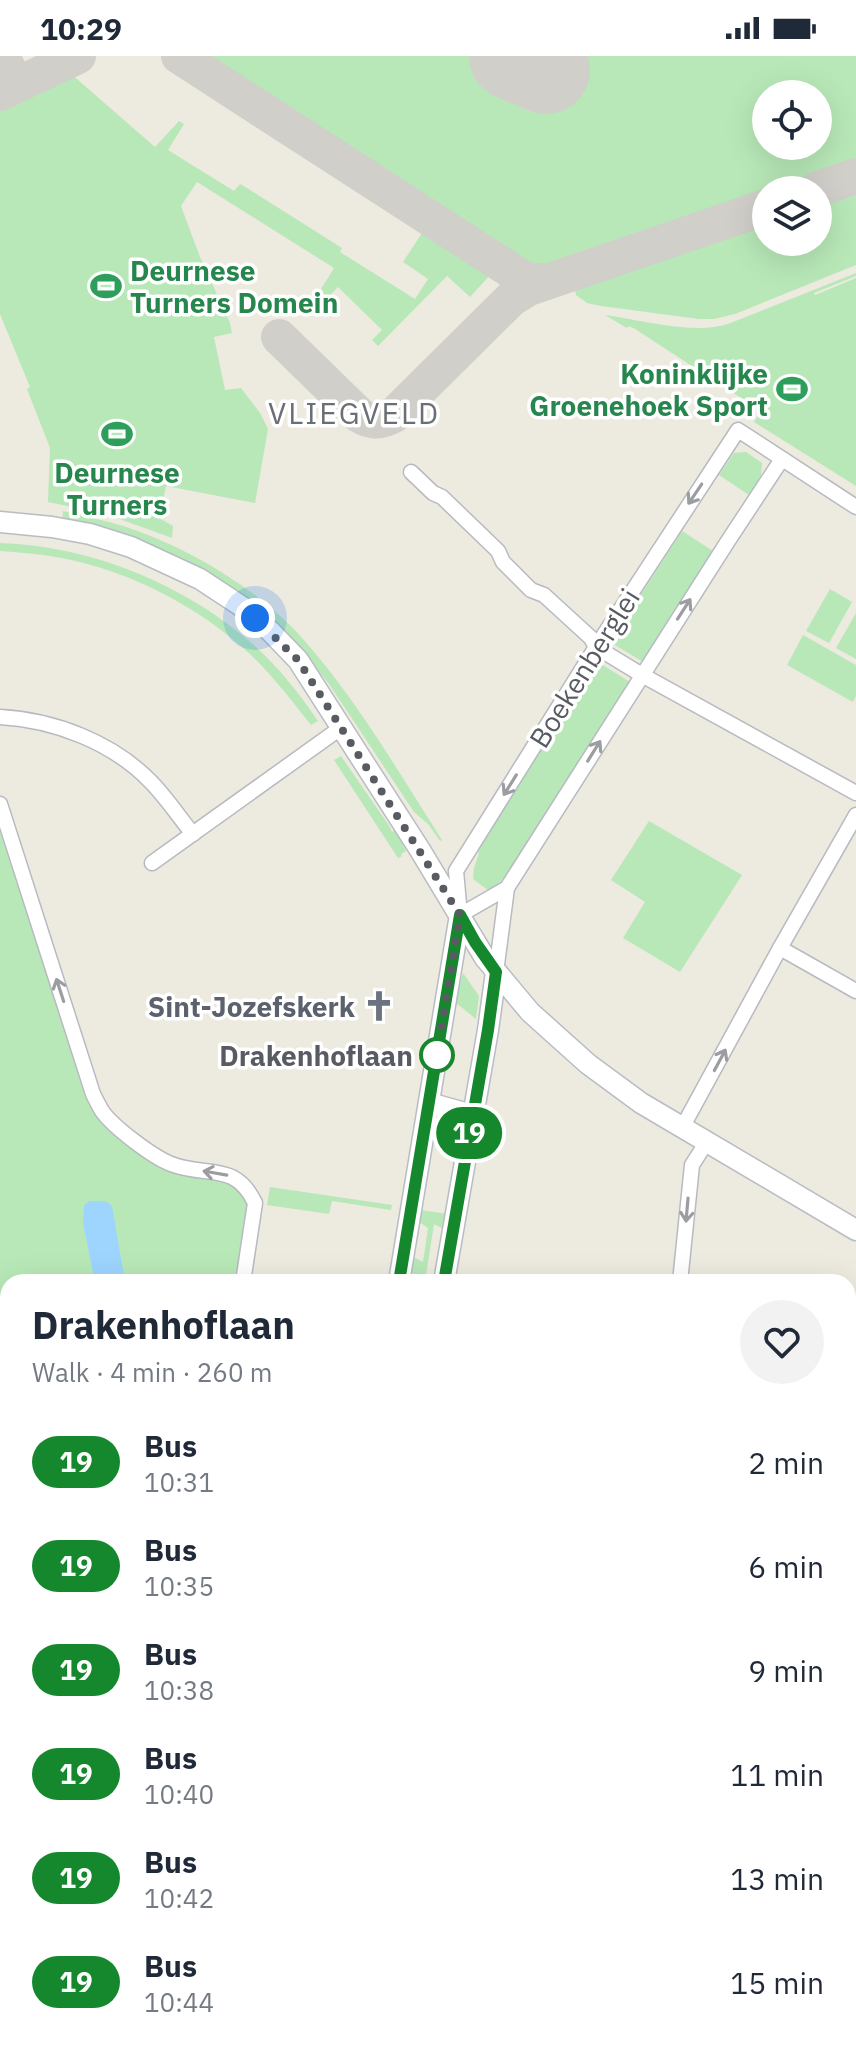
<!DOCTYPE html>
<html lang="en">
<head>
<meta charset="utf-8">
<style>
	:root { --surface:#fff; --page:#f2f2f3; --text:#1f2937; --muted:#747a83 }
	body { margin:0; font-family:"IBM Plex Sans",sans-serif; background:var(--page); color:var(--text); height:100vh; display:flex; flex-direction:column; font-size:30px; white-space:nowrap }
	* { box-sizing:border-box; margin:0 }
	p { font-size:26px; color:var(--muted) }
	.icon { flex:none; width:44px; height:44px; fill:none; stroke:currentColor; stroke-width:2; stroke-linecap:round; stroke-linejoin:round }
	.map { position:relative; flex:1; overflow:hidden }
	.panel { position:absolute; left:0px; top:1218px; width:856px; height:776px; display:flex; flex-direction:column; background:var(--surface); border-radius:24px 24px 0 0; box-shadow:0 8px 32px #0002 }
	.panel>* { flex:none }
	.badge { padding:0 16px; border-radius:26px; font-size:28px; line-height:52px }
	.tools { position:absolute; left:752px; top:24px; display:grid; gap:16px }
	.tools a { display:grid; place-items:center; width:80px; height:80px; border-radius:50%; background:var(--surface); box-shadow:0 8px 32px #0002; font-size:40px }
	.you { position:absolute; width:40px; height:40px; margin:-20px; border:6px solid #fff; border-radius:50%; background:#1a73e8; box-shadow:0 0 0 12px #1a73e833 }
	.map>.badge { position:absolute; translate:-50% -50%; box-shadow:0 0 0 4px #fff }
	.round { display:grid; place-items:center; flex:none; width:84px; height:84px; border-radius:42px; background:var(--page) }
	.overview { display:flex; align-items:center; justify-content:space-between; height:136px; padding:0 32px }
	h1 { font-size:38px; font-weight:700; line-height:60px }
	ul { padding:0; list-style:none }
	li { display:flex; align-items:center; gap:24px; height:104px; padding:0 32px }
	li div { flex:1 }
	li b { display:block; font-size:30px }
	li em { font-style:normal }
	li .badge { min-width:88px; font-weight:700; text-align:center }
	.status { display:flex; justify-content:space-between; align-items:center; height:56px; padding:0 40px; background:var(--surface); direction:ltr }
	.status svg { height:22px; fill:currentColor }
	.map>svg:first-child { display:block }
	.green { fill:#b8e8b8; fill-rule:evenodd }
	.water { fill:#9dd5ff }
	.lines { fill:none; stroke-linecap:round; stroke-linejoin:round }
	.taxiway { stroke:#d0cfca; stroke-width:36 }
	.runway { stroke:#d0cfca; stroke-width:88 }
	.street-casing { stroke:#b7bac0; stroke-width:17 }
	.secondary-casing { stroke:#b8bcc3; stroke-width:23 }
	.street { stroke:#fff; stroke-width:14 }
	.secondary { stroke:#fff; stroke-width:20 }
	.oneway { stroke:#9b9da1 }
	.line-casing { stroke:#fff; stroke-width:18 }
	.line { stroke:#15882e; stroke-width:12 }
	.walk { stroke:#585c62; stroke-width:8; stroke-dasharray:0 14.4 }
	.stop-dot { fill:#fff; stroke:#15882e; stroke-width:4 }
	.labels { text-anchor:middle; dominant-baseline:central; stroke-width:7; stroke-linejoin:round; paint-order:stroke }
	.leisure-label { font-size:28px; font-weight:bold; fill:#27864d; stroke:#fff; text-anchor:start }
	.street-label { font-size:28px; fill:#585c62; stroke:#fff }
	.worship-label { font-size:28px; font-weight:bold; fill:#5b616d; stroke:#fff; text-anchor:end }
	.stop-label { font-size:28px; font-weight:bold; fill:#585c62; stroke:#fff; text-anchor:end }
	.neighbourhood-label { font-size:30px; letter-spacing:2px; fill:#696f74; stroke:#fff }
</style>
</head>
<body>
<div class="status"><b>10:29</b><svg viewBox="0 0 49 12"><path d="M0 12V9h3v3zM5 12V6h3v6zM10 12V3h3v9zM15 12V0h3v12zM26 1h20v11H26zM47 4h2v5h-2z"/></svg></div>
<div class="map">
<svg width="856" height="1994" viewBox="0 0 856 1994">
	<rect width="100%" height="100%" fill="#edeadf"/>
	<g class="green">
		<path d="M198,0H856V106L774,134H766V137L554,208H536L512,199ZM818,38V90H766V38Z"/>
		<path d="M70,17L155,91L179,65L184,68L168,94L234,135L240,128L242,129L342,192L340,196L415,243L428,223L403,206L424,174L492,217L470,241L447,220L378,290L372,284L382,274L338,231L323,246L316,241L334,212L197,126L181,150L200,201L230,267L232,277L214,281L225,334L241,332L260,357L268,373L255,447L166,430L159,462L173,470L172,482L106,458L48,446L50,392L27,333L30,331L0,258V51Z"/>
		<path d="M856,134V209L735,258L714,263H699L601,250L587,247L576,239L575,234L583,226L766,164V186H818V147Z"/>
		<path d="M856,217V220L814,237L815,239L856,222V430L754,366L761,355L635,273L629,270L627,272L605,259C641,264 693,279 728,268Z"/>
		<path d="M746,396L762,407L761,420L749,439L719,419L734,397Z"/>
		<path d="M63,455C83,460 103,464 123,470C186,490 259,533 303,583C357,644 398,715 442,784L440,785L428,768L414,756L329,628L304,597L189,507L131,482L62,464Z"/>
		<path d="M682,475L713,495L643,606L610,586Z"/>
		<path d="M0,487C93,490 186,529 255,590C279,612 300,638 318,665L311,669C292,645 273,620 251,599C195,547 119,509 43,499C29,497 14,496 0,495Z"/>
		<path d="M830,533L852,546L829,587L806,575Z"/>
		<path d="M856,557V603L836,592Z"/>
		<path d="M803,579L856,609V640L853,646L787,609Z"/>
		<path d="M598,606L630,626L509,816L498,828L488,834L473,823L474,812L479,797L476,795Z"/>
		<path d="M341,700L390,771L392,776L396,773L406,795L401,798L402,800L398,802L334,704Z"/>
		<path d="M649,765L742,819L680,916L623,882L645,846L611,824Z"/>
		<path d="M0,776L91,1050C107,1067 131,1095 151,1106C159,1111 170,1116 180,1119C206,1125 240,1116 248,1150L235,1226H8V1499L0,1507Z"/>
		<path d="M463,917L479,940L476,963L455,946Z"/>
		<path d="M445,1061L454,1064L461,1071L460,1087L448,1080L443,1085L433,1076L434,1069Z"/>
		<path d="M270,1131L392,1149L391,1154L332,1145L329,1158L267,1149Z"/>
		<path d="M420,1154L448,1158L446,1174L434,1168L425,1226H409L413,1201L423,1206L428,1172L418,1165Z"/>
		<path d="M848,1780L856,1785V1994H693L695,1986H848Z"/>
	</g>
	<path class="water" d="M90,1145H106L112,1150L125,1226H95L83,1167L84,1149Z"/>
	<g class="lines">
		<g class="taxiway">
			<path d="M2,0L16,29"/>
			<path d="M179,0L518,219L529,225H547"/>
			<path d="M0,37L78,0"/>
			<path d="M816,134L856,120"/>
			<path d="M279,281L359,359C372,367 381,366 394,359L511,243L529,232L766,151"/>
		</g>
		<path class="runway" d="M513,0L546,14"/>
		<defs>
			<g id="street">
				<path d="M411,416L433,437L442,441L498,495L503,506L531,534L544,539L591,582L596,591L642,619L856,737"/>
				<path d="M0,661C54,664 112,686 150,725C166,741 179,761 193,778"/>
				<path d="M0,748L93,1038C96,1044 99,1050 102,1055C113,1071 153,1101 171,1108C207,1122 235,1105 255,1147L243,1226"/>
				<path d="M152,807L342,671"/>
				<path d="M507,832L460,859L456,815L596,591L738,374L856,451"/>
				<path d="M780,892L856,935"/>
				<path d="M496,916L507,832L728,485L782,403"/>
				<path d="M682,1072L780,892L856,759"/>
				<path d="M680,1226L692,1109L706,1087"/>
				<path d="M848,1581L856,1559"/>
				<path d="M0,1756L8,1755"/>
				<path d="M848,1772L856,1777"/>
				<path d="M44,1986V1994"/>
				<path d="M542,1986L551,1994"/>
				<path d="M646,1986V1994"/>
			</g>
			<g id="secondary">
				<path d="M0,466L52,471L90,478L131,491L200,523L241,550L270,575L298,604L420,794L485,902L530,956L588,1008L641,1047L856,1174"/>
				<path d="M429,1047L472,1059"/>
				<path d="M399,1226L460,859"/>
				<path d="M444,1226L488,974L496,916"/>
				<path d="M848,1443H856"/>
				<path d="M196,1994L202,1986"/>
				<path d="M260,1994L265,1986"/>
			</g>
		</defs>
		<use href="#street" class="street-casing"/>
		<use href="#secondary" class="secondary-casing"/>
		<use href="#street" class="street"/>
		<use href="#secondary" class="secondary"/>
	</g>
	<defs><path id="oneway-shaft" d="M-6 0H5M1.5-3L5.5 0L1.5 3" fill="none" stroke-width="1.6" stroke-linecap="round" stroke-linejoin="round" transform="scale(2)"/></defs>
	<g class="oneway">
		<use href="#oneway-shaft" transform="translate(695 438) rotate(124)"/>
		<use href="#oneway-shaft" transform="translate(684 553) rotate(-57)"/>
		<use href="#oneway-shaft" transform="translate(594 695) rotate(-58)"/>
		<use href="#oneway-shaft" transform="translate(510 729) rotate(122)"/>
		<use href="#oneway-shaft" transform="translate(60 934) rotate(-108)"/>
		<use href="#oneway-shaft" transform="translate(720 1004) rotate(-62)"/>
		<use href="#oneway-shaft" transform="translate(215 1117) rotate(-170)"/>
		<use href="#oneway-shaft" transform="translate(687 1154) rotate(95)"/>
	</g>
	<g class="lines">
		<defs>
			<path id="line" d="M399,1226L460,859L475,886L496,916L488,974L444,1226"/>
		</defs>
		<use href="#line" class="line-casing"/>
		<use href="#line" class="line"/>
		<path class="walk" d="M255,562L298,604L460,859L437,999"/>
	</g>
	<defs>
		<symbol id="stadium-bare" viewBox="-9 -9 18 18"><path d="M0-5a6.5 5 0 1 0 0 10a6.5 5 0 1 0 0-10ZM-3.5-1.8h7v3.6h-7Z" fill="#2e9e5b" stroke="#fff" stroke-width="2.5" paint-order="stroke"/></symbol>
		<symbol id="church-bare" viewBox="-9 -9 18 18"><path d="M-1.2-6h2.4v3.5h3.3v2.4h-3.3V6h-2.4V-.1h-3.3v-2.4h3.3Z" fill="#6b7280" stroke="#fff" stroke-width="2.5" paint-order="stroke"/></symbol>
	</defs>
	<g fill-rule="evenodd">
		<use href="#stadium-bare" x="84" y="208" width="44" height="44"/>
		<use href="#stadium-bare" x="770" y="311" width="44" height="44"/>
		<use href="#stadium-bare" x="95" y="356" width="44" height="44"/>
		<use href="#church-bare" x="357" y="928" width="44" height="44"/>
	</g>
	<circle class="stop-dot" cx="437" cy="999" r="16"/>
	<g class="labels">
		<g class="leisure-label">
			<text x="130" y="214">Deurnese<tspan x="130" dy="32">Turners Domein</tspan></text>
			<text x="768" y="317" text-anchor="end">Koninklijke<tspan x="768" dy="32">Groenehoek Sport</tspan></text>
			<text x="117" y="416" text-anchor="middle">Deurnese<tspan x="117" dy="32">Turners</tspan></text>
		</g>
		<g class="street-label">
			<text transform="translate(584 612) rotate(-58)">Boekenberglei</text>
		</g>
		<g class="worship-label">
			<text x="355" y="950">Sint-Jozefskerk</text>
		</g>
		<g class="stop-label">
			<text x="413" y="999">Drakenhoflaan</text>
		</g>
		<g class="neighbourhood-label">
			<text x="354" y="356">VLIEGVELD</text>
		</g>
	</g>
</svg>
<div class="tools">
<a><svg class="icon" aria-label="locate" viewBox="0 0 24 24"><circle cx="12" cy="12" r="6"/><path d="M12 2v4M12 18v4M2 12h4M18 12h4"/></svg></a>
<a><svg class="icon" aria-label="layers" viewBox="0 0 24 24"><path d="M12 4l9 5-9 5-9-5zM3 14l9 5 9-5"/></svg></a>
</div>
<div class="you" style="left:255px;top:562px"></div>
<b class="badge" style="left:469px;top:1077px;background:#15882e;color:#fff">19</b>
<section class="panel">
<div class="overview"><div><h1>Drakenhoflaan</h1><p>Walk · 4 min · 260 m</p></div><a class="round"><svg class="icon" aria-label="heart" viewBox="0 0 24 24"><path d="M12 20l-8-8c-3-5 5-10 8-4 3-6 11-1 8 4z"/></svg></a></div>
<ul>
<li><span class="badge" style="background:#15882e;color:#fff">19</span><div><b>Bus</b><p>10:31</p></div><em>2 min</em></li>
<li><span class="badge" style="background:#15882e;color:#fff">19</span><div><b>Bus</b><p>10:35</p></div><em>6 min</em></li>
<li><span class="badge" style="background:#15882e;color:#fff">19</span><div><b>Bus</b><p>10:38</p></div><em>9 min</em></li>
<li><span class="badge" style="background:#15882e;color:#fff">19</span><div><b>Bus</b><p>10:40</p></div><em>11 min</em></li>
<li><span class="badge" style="background:#15882e;color:#fff">19</span><div><b>Bus</b><p>10:42</p></div><em>13 min</em></li>
<li><span class="badge" style="background:#15882e;color:#fff">19</span><div><b>Bus</b><p>10:44</p></div><em>15 min</em></li>
</ul>
</section>
</div>
</body>
</html>
